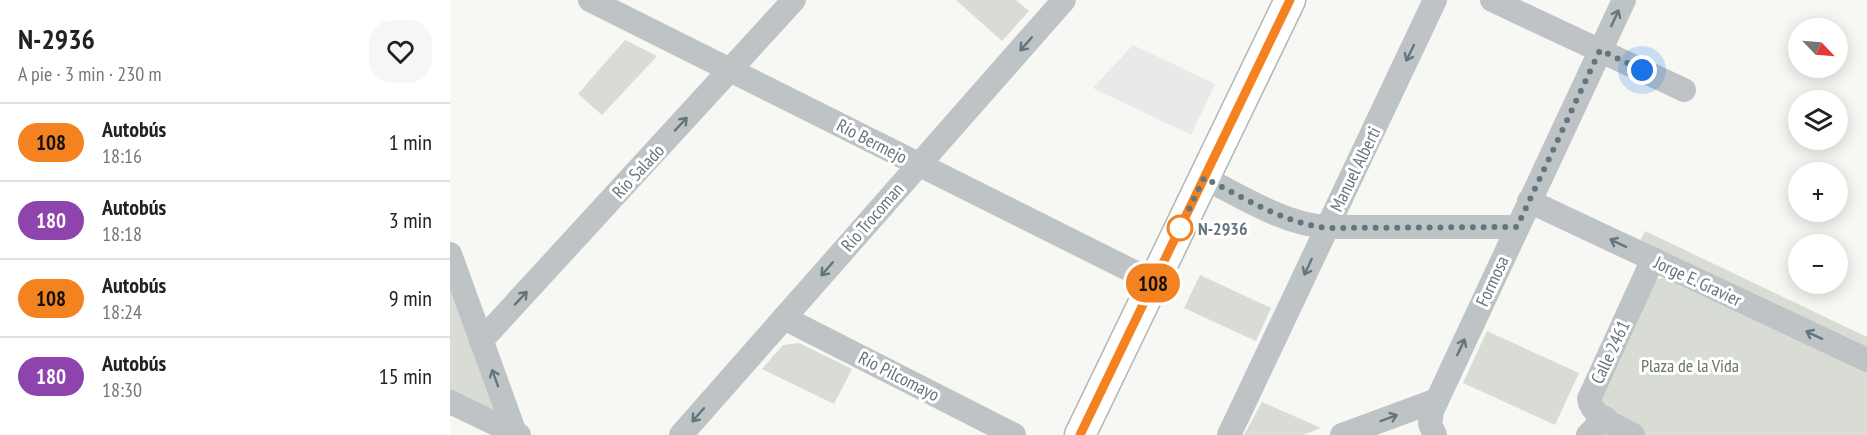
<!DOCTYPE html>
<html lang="es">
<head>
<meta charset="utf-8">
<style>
	:root { --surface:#fff; --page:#f6f6f6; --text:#222; --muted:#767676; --line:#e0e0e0 }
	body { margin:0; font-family:"PT Sans Narrow",sans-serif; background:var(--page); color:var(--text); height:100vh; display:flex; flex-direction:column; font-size:22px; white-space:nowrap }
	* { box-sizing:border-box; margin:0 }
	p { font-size:20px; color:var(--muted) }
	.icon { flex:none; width:33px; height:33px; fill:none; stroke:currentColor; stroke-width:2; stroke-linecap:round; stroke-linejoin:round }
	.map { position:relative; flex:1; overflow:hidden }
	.side { display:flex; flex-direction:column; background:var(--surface); width:450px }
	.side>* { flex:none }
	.badge { padding:0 12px; border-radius:20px; font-size:21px; line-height:39px }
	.needle { width:39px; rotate:115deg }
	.controls { position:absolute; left:1338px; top:18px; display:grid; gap:12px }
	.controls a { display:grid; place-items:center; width:60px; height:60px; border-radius:50%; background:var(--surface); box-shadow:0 3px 15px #0003; font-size:30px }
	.you { position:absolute; width:30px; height:30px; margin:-15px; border:4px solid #fff; border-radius:50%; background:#1a73e8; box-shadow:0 0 0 9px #1a73e833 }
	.map>.badge { position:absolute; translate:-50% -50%; box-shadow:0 0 0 3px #fff }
	.round { display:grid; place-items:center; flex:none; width:63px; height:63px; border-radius:24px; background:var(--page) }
	.head { display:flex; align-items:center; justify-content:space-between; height:102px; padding:0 18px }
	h1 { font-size:28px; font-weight:700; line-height:45px }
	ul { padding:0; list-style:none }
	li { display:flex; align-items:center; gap:18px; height:78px; padding:0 18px; border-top:2px solid var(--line) }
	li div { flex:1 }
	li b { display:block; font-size:22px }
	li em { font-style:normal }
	li .badge { min-width:66px; font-weight:700; text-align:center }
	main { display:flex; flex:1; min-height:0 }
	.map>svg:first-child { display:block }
	.built { fill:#e8e9e8 }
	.green { fill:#d8dcd4 }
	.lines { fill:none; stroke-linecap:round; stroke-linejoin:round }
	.major-casing { stroke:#b0b6b9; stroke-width:33 }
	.minor { stroke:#bec4c6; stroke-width:24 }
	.major { stroke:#fff; stroke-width:30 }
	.oneway { stroke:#64767d }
	.line-casing { stroke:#fff; stroke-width:14 }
	.line { stroke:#f58220; stroke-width:9 }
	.walk { stroke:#64767d; stroke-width:6; stroke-dasharray:0 10.8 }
	.stop-dot { fill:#fff; stroke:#f58220; stroke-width:3 }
	.labels { text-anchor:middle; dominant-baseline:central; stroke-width:6; stroke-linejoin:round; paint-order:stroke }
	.street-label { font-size:18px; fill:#64767d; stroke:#fff }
	.stop-label { font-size:18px; font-weight:bold; fill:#64767d; stroke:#fff; text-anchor:start }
	.park-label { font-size:18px; fill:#687663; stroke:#fff }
</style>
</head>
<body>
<main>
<section class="side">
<div class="head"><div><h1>N-2936</h1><p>A pie · 3 min · 230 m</p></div><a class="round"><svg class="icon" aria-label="heart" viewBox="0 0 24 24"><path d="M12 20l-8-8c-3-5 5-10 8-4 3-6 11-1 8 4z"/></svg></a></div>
<ul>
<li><span class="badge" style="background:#f58220;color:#111">108</span><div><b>Autobús</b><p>18:16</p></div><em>1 min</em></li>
<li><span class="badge" style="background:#8e44ad;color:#fff">180</span><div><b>Autobús</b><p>18:18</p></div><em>3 min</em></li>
<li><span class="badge" style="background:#f58220;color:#111">108</span><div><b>Autobús</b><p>18:24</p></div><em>9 min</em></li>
<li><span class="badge" style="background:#8e44ad;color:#fff">180</span><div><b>Autobús</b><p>18:30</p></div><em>15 min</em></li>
</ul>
</section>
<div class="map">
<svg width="1417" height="435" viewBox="0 0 1417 435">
	<rect width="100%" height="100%" fill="#f7f7f4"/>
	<path class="built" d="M683,45L765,84L741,135L643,88Z"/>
	<g class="green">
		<path d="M506,0H566L579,11L552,41Z"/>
		<path d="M175,40L207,56L152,115L128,94Z"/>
		<path d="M1195,231L1417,337V348L1190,241Z"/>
		<path d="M750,275L821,308L806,341L734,308Z"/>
		<path d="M1213,278H1218L1417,371V435H1195L1152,409L1148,394L1207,279Z"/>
		<path d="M0,280L48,417L0,394Z"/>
		<path d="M1037,331L1129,373L1105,425L1013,383Z"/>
		<path d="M349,343L402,369L384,404L312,369L333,345Z"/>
		<path d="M812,402L871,428L853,435H794Z"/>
	</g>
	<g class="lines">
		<defs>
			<path id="major" d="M630,435L840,0"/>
		</defs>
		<use href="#major" class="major-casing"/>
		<g class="minor">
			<path d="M140,0L704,282"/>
			<path d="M1042,0L1234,90"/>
			<path d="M754,178C793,197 833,224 877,227H1067"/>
			<path d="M1079,201L1417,360"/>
			<path d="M0,254L65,433"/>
			<path d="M334,318L564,435"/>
			<path d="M31,341L344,0"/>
			<path d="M0,402L69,435"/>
			<path d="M231,435L614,0"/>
			<path d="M779,435L985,0"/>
			<path d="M892,435L987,400"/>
			<path d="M985,435L980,424L982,411L1174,0"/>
			<path d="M1138,435L1155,418"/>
			<path d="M1183,435C1168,426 1142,418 1139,399L1203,259"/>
		</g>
		<use href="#major" class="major"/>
	</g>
	<defs><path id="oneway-shaft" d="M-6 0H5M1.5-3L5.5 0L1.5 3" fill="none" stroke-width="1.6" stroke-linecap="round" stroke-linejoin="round" transform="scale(1.5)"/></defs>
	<g class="oneway">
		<use href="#oneway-shaft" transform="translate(1165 18) rotate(-65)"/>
		<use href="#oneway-shaft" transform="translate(576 44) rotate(131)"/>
		<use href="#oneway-shaft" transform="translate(960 53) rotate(116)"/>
		<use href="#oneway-shaft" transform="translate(231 124) rotate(-47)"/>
		<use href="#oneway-shaft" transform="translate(1168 243) rotate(-155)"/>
		<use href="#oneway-shaft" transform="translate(858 267) rotate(115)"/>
		<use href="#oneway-shaft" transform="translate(377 269) rotate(131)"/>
		<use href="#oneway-shaft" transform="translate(71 298) rotate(-47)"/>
		<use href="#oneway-shaft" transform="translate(1364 335) rotate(-155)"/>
		<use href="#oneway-shaft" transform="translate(1011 347) rotate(-65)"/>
		<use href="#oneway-shaft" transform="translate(45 378) rotate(-110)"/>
		<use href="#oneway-shaft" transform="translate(248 415) rotate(131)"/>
		<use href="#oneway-shaft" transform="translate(939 418) rotate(-20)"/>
	</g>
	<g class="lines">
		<defs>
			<path id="line" d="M630,435L840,0"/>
		</defs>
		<use href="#line" class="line-casing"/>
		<use href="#line" class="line"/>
		<path class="walk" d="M730,228L754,178C793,197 833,223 877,228L1067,227L1150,50L1192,70"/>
	</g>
	<circle class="stop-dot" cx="730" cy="228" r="12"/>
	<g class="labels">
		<g class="street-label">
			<text transform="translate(422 141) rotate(27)">Río Bermejo</text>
			<text transform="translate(905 169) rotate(-64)">Manuel Alberti</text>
			<text transform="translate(188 171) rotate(-47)">Río Salado</text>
			<text transform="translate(422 217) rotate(-49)">Río Trocoman</text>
			<text transform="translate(1042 281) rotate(-65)">Formosa</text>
			<text transform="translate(1248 281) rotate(25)">Jorge E. Gravier</text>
			<text transform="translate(1160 352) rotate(-65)">Calle 2461</text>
			<text transform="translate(449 376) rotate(27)">Río Pilcomayo</text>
		</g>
		<g class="stop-label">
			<text x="748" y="228">N-2936</text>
		</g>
		<g class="park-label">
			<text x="1240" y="365">Plaza de la Vida</text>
		</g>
	</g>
</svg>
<div class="controls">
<a><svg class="needle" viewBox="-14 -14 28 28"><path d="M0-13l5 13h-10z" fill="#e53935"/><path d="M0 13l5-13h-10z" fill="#767676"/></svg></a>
<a><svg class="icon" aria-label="layers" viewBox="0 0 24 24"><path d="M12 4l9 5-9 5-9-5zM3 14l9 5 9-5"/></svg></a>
<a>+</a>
<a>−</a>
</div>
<div class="you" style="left:1192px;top:70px"></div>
<b class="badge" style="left:703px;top:283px;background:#f58220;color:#111">108</b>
</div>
</main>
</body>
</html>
